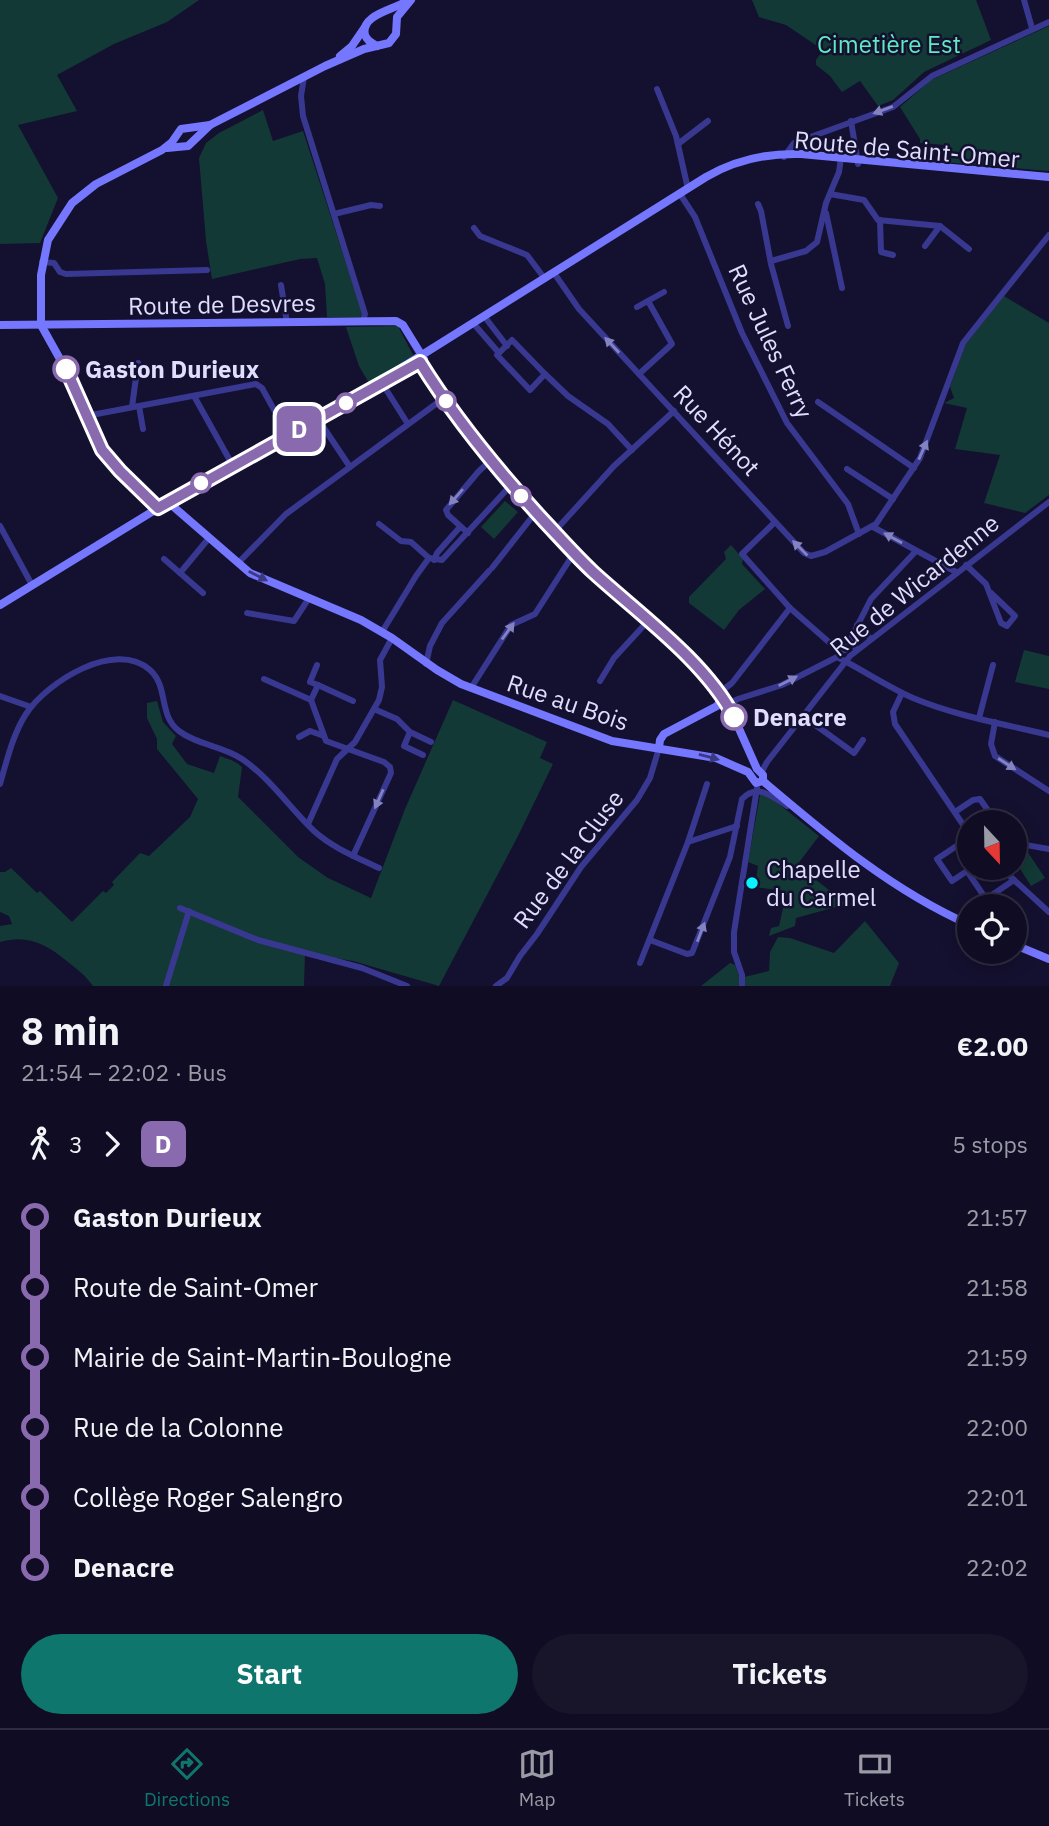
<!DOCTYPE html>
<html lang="en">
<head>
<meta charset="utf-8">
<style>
	:root { --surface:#0f0c23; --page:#18152b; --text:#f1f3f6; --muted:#9b9ba6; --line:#2f2c41; --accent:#0f766e }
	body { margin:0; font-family:"IBM Plex Sans",sans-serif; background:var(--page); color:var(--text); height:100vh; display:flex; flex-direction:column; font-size:26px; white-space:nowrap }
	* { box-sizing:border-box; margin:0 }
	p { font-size:23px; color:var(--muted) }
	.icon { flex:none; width:38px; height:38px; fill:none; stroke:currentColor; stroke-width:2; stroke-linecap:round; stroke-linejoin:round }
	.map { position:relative; height:986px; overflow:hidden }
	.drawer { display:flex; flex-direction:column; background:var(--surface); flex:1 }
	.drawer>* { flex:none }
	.badge { padding:0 14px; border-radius:10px; font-size:24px; line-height:46px }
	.needle { width:46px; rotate:158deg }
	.buttons { position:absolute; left:957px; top:810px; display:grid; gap:14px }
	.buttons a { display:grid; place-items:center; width:70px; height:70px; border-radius:50%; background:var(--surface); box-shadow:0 4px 18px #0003,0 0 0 2px var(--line); font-size:35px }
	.map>.badge { position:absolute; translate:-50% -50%; box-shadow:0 0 0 4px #fff }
	.legs { display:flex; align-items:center; gap:10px; height:77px; padding:0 21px; font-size:23px }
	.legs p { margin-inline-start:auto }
	.head { display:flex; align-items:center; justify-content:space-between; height:119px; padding:0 21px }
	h1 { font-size:38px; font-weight:800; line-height:52px }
	.action { display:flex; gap:14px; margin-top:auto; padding:14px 21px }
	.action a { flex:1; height:80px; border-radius:42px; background:var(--accent); color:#fff; font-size:28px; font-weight:800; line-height:80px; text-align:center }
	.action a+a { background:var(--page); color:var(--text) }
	ul { padding:0 21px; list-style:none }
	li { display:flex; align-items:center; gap:24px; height:70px; font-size:26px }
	li i { display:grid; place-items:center; width:10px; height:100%; margin:0 9px; background:currentColor }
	li i::after { content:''; width:18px; height:18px; margin:-9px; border:5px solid; border-radius:50%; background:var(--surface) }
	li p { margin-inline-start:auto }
	li:first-child i { background:linear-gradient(#0000 50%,currentColor 0) }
	li:last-child i { background:linear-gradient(currentColor 50%,#0000 0) }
	.dock { display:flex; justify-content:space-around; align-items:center; height:98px; border-top:2px solid var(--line); background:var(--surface); font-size:19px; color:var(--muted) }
	.dock a { display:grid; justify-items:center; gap:4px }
	.dock .on { color:var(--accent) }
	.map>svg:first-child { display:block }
	.green { fill:#123936 }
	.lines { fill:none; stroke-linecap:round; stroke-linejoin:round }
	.street { stroke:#383891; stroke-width:6 }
	.secondary { stroke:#7577ff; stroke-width:8 }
	.oneway { fill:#8483c2 }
	.oneway2 { fill:#3b3982 }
	.line-1-casing { stroke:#fff; stroke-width:16 }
	.line-1 { stroke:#8a6aae; stroke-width:10 }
	.stop-1-dot { fill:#fff; stroke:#8a6aae; stroke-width:3.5 }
	.poi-dot { fill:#0af1ff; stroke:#14102f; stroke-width:2.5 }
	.labels { text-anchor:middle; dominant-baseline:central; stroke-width:5; stroke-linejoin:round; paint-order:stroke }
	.park-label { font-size:24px; fill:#5feac1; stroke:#14102f }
	.street-label { font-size:24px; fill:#e0deff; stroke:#14102f }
	.stop-label { font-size:24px; font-weight:bold; fill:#e0deff; stroke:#14102f; text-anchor:start }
	.poi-label { font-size:24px; fill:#e0deff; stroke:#14102f; text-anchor:start }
</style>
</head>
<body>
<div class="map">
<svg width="1049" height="986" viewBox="0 0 1049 986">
	<rect width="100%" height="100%" fill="#14102f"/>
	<g class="green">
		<path d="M0,0H199L167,22L114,44L57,75L77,111L18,125L58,198L40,243L0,244Z"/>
		<path d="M752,0H976L991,40L924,72L893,100L878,106L860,81L842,92L830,76L816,65V60L823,50L786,25L759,17Z"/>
		<path d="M1049,26V171L943,162L945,145L920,143V139L900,107L931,80Z"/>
		<path d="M263,110L273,141L303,131L363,315L360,317H327L325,284L317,258L300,259L212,279L206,241L199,158L206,143L219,133Z"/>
		<path d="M1004,296L1049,323V495L1025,513L984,503L1000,455L955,449L967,408L944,403L954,398L950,387L965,345Z"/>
		<path d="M398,326L414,357L369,383L359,366L346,327Z"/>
		<path d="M505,501L518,512L494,539L481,527Z"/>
		<path d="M731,545L743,559L742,564L765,589L739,610L724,630L689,603V597L726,559L724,552Z"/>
		<path d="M1024,650L1049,656V689L1015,682Z"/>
		<path d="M453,700L547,742L540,758L553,764L518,836L439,986L353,961L305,953L304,986H93C86,976 78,970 68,962C47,945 29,934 0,942V926L12,924L9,916L0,912V872H5L11,868L37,893L40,891L72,922L103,891L106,893L114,885L112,882L140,853L149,856L190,817L198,799L157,749V739L147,718V703L157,701L163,722L176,736L172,744L187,764L214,773L220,756C229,760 233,759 242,767L238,797L298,857L328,878L371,898L405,809Z"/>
		<path d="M765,793L819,836L797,865L847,904L796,918L795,926L769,936L771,928L779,926L783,908L791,905L785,891L755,887L758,866L748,862L760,795Z"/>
		<path d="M1027,851L1045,878L1031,886L1015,861V859Z"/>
		<path d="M865,921L899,963L890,986H701L730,963L735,965L740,978L769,971L770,952L778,937L790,938L834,953Z"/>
	</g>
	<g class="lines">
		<g class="street">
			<path d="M1024,0L1032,28"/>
			<path d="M304,77L301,96L303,116L365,314L363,321"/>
			<path d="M657,89L676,136L688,189"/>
			<path d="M851,121L858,164"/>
			<path d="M678,144L708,121"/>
			<path d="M784,157L794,143L893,107L932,76L1049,22"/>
			<path d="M680,194L695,217L742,333L787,423L848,504L859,534"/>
			<path d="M830,194L864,200L878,220L940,226L969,249"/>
			<path d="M758,204L761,211L771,264L788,326"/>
			<path d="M826,213L842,288"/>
			<path d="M334,214L371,205L380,206"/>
			<path d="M880,220L881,252L893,255"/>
			<path d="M474,228L480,236L527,255L545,279"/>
			<path d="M925,246L940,226"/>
			<path d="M771,261L806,251L817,242L826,203L839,172L841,158"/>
			<path d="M42,262L54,263L60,272L66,274L207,270"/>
			<path d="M554,273L579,309L804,553L811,556L825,552L876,524L920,458L963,343L1049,235"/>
			<path d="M281,285L287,323"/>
			<path d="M637,307L664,292"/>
			<path d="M484,316L507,346"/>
			<path d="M473,323L499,353"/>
			<path d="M512,340L545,374L530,390L497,355Z"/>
			<path d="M545,374L568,396L608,424L632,450"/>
			<path d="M639,374L672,344L648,301"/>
			<path d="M387,391L406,421"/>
			<path d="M194,396L233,466"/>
			<path d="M818,402L914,468"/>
			<path d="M139,406L143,429"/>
			<path d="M132,407L138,363"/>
			<path d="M86,416L256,384L262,388L288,435"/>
			<path d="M318,419L350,467"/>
			<path d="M847,469L893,499"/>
			<path d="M775,522L742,554L790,608L839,651L846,650L852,636"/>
			<path d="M379,524L401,541L411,542L429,558L442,560L511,485"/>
			<path d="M0,526L32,585"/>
			<path d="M873,527L956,572"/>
			<path d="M554,532L614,466L674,411"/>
			<path d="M468,533L448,515L446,510L479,471L490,461"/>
			<path d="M164,559L203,593"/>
			<path d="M434,560L437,553L460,527"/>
			<path d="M238,563L286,514L444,398"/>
			<path d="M966,565L986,584L1001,623L1007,626L1015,616L991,593"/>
			<path d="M492,568L536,512"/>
			<path d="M180,573L209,538"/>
			<path d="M247,613L294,621L309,598"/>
			<path d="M857,625L871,639"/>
			<path d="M382,632L416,576L429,558"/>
			<path d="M856,650L852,636L871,599L916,551"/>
			<path d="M426,664L430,646L442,623L489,571"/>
			<path d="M264,679L311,700L326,741L384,762L390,767L391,773L353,856"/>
			<path d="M600,681L614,658L648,621"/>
			<path d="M318,685L353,701"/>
			<path d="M471,688L511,625L535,614L574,553"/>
			<path d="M719,693L732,683L790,608"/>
			<path d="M902,693L893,712L895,724L970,835"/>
			<path d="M0,696L31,707"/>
			<path d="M311,700L318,685L310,682L317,665"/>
			<path d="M728,704L738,699L782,685L837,657C863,670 886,686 913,698C956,716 1004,724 1049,735"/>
			<path d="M374,709L397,719L410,732L431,742"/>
			<path d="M803,716L854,753L863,740"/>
			<path d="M979,718L993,665"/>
			<path d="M995,722L991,744L995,756L1049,791"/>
			<path d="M410,732L404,746L423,755"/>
			<path d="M299,737L310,731L324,736"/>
			<path d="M761,773L767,762L850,656L1049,502"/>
			<path d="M0,784C7,760 13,734 26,714C47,682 115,639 150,670C169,687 158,715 179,731C197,745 223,746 242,759C270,778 290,808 314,831C333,848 356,857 379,868"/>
			<path d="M955,812L973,800L980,799L996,822"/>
			<path d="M308,824L337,759L355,742L379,700L382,687L380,660L392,638"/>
			<path d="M970,837L937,859L952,881L967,871L986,899L1014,880"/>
			<path d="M688,842L737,826"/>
			<path d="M1015,843L1049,849"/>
			<path d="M1001,868L1049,912"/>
			<path d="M180,908L258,940L362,968L407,986"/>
			<path d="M650,940L687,954L692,953L730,857L742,799C757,783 772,796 787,806"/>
			<path d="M640,963L688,842L707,784"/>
			<path d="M166,986L189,911"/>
			<path d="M496,986L507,978L520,956L537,934L581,867L637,800L650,778L659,748"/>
			<path d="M742,986V975L734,952V932L757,788"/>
		</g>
		<g class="secondary">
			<path d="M377,46C372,43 367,41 365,35C360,15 393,10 405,2"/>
			<path d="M340,56L352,46L365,27"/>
			<path d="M167,148L188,146L210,125L325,66L364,49L389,43L396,34L397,17L411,0"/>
			<path d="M0,325L396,321L403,325L424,359"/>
			<path d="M417,358L465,430L502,475L585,565L693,663L720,692L728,704L757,769L763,775V781C828,836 891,890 970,925"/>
			<path d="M375,387L390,375L706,177C735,160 768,153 801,154L1049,177"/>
			<path d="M168,502L250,573L361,620L392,638L437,670L461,684L612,741L716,758L748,772L756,783L763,781"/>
			<path d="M158,508L114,465L96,439L70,377L41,325V275L48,240L72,203L96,184L162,150L172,142L181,129L210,125"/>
			<path d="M0,605L168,502L379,385"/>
			<path d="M659,748L660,740L664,734L717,706L721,700L718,691"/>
			<path d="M1015,945L1049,959"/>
		</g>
	</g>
	<defs><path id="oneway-solid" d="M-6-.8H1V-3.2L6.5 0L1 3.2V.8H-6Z" transform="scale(1.75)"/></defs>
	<g class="oneway">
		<use href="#oneway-solid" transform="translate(883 110) rotate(160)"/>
		<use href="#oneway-solid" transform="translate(612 345) rotate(-133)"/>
		<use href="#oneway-solid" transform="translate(923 450) rotate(-66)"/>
		<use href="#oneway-solid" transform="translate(456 497) rotate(131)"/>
		<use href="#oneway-solid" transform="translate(893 538) rotate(-151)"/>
		<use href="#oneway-solid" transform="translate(800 548) rotate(-135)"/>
		<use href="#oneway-solid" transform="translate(508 631) rotate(-54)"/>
		<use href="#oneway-solid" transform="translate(788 681) rotate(-27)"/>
		<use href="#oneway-solid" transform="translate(1007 764) rotate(33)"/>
		<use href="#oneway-solid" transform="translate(379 799) rotate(114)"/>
		<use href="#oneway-solid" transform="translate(701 932) rotate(-69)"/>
	</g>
	<g class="oneway2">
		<use href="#oneway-solid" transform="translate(258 576) rotate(27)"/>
		<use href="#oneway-solid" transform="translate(709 757) rotate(15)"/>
	</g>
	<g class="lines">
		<defs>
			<path id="line-1" d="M66,369L102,450L120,471L158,508L420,362C456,420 499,472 545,522C561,539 576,556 593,572C639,614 706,662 734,717"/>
		</defs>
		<use href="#line-1" class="line-1-casing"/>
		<use href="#line-1" class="line-1"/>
	</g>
	<g class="stop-1-dot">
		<circle cx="66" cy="369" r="12"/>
		<circle cx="446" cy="401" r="9"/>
		<circle cx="346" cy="403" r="9"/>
		<circle cx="201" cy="483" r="9"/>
		<circle cx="521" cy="496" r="9"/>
		<circle cx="734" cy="717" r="12"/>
	</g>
	<circle class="poi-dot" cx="752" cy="883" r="7"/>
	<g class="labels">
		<g class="park-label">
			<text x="889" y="44">Cimetière Est</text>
		</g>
		<g class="street-label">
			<text transform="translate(907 149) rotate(5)">Route de Saint-Omer</text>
			<text transform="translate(222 304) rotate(-1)">Route de Desvres</text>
			<text transform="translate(771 341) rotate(65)">Rue Jules Ferry</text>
			<text transform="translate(717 430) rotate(47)">Rue Hénot</text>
			<text transform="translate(914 585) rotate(-39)">Rue de Wicardenne</text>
			<text transform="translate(568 702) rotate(19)">Rue au Bois</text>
			<text transform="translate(568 859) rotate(-53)">Rue de la Cluse</text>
		</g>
		<g class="stop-label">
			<text x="85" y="369">Gaston Durieux</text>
			<text x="753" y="717">Denacre</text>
		</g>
		<g class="poi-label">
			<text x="766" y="869">Chapelle<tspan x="766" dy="28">du Carmel</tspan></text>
		</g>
	</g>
</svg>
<div class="buttons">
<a><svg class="needle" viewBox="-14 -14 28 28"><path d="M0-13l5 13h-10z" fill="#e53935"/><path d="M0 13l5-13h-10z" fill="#9b9ba6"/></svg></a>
<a><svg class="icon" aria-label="locate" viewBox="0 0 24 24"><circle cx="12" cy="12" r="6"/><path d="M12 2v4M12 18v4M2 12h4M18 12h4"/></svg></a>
</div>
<b class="badge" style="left:299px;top:429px;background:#8a6aae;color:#fff">D</b>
</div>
<section class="drawer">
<div class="head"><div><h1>8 min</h1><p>21:54 – 22:02 · Bus</p></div><b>€2.00</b></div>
<div class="legs"><svg class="icon" aria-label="walk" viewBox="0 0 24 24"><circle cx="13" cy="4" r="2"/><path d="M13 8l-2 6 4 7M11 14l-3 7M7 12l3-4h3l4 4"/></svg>3<svg class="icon" aria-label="forward" viewBox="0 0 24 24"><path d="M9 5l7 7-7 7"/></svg><b class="badge" style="background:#8a6aae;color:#fff">D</b><p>5 stops</p></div>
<ul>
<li><i style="color:#8a6aae"></i><b>Gaston Durieux</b><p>21:57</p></li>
<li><i style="color:#8a6aae"></i><span>Route de Saint-Omer</span><p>21:58</p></li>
<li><i style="color:#8a6aae"></i><span>Mairie de Saint-Martin-Boulogne</span><p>21:59</p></li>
<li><i style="color:#8a6aae"></i><span>Rue de la Colonne</span><p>22:00</p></li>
<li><i style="color:#8a6aae"></i><span>Collège Roger Salengro</span><p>22:01</p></li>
<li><i style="color:#8a6aae"></i><b>Denacre</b><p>22:02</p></li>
</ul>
<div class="action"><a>Start</a><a>Tickets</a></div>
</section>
<nav class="dock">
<a class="on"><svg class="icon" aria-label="directions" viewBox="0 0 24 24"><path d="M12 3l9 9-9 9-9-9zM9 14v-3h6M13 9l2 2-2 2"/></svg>Directions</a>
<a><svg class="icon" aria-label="map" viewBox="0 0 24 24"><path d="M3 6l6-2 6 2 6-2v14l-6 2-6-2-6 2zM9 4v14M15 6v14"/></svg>Map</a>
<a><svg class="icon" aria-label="tickets" viewBox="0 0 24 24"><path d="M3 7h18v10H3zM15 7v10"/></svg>Tickets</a>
</nav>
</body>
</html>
